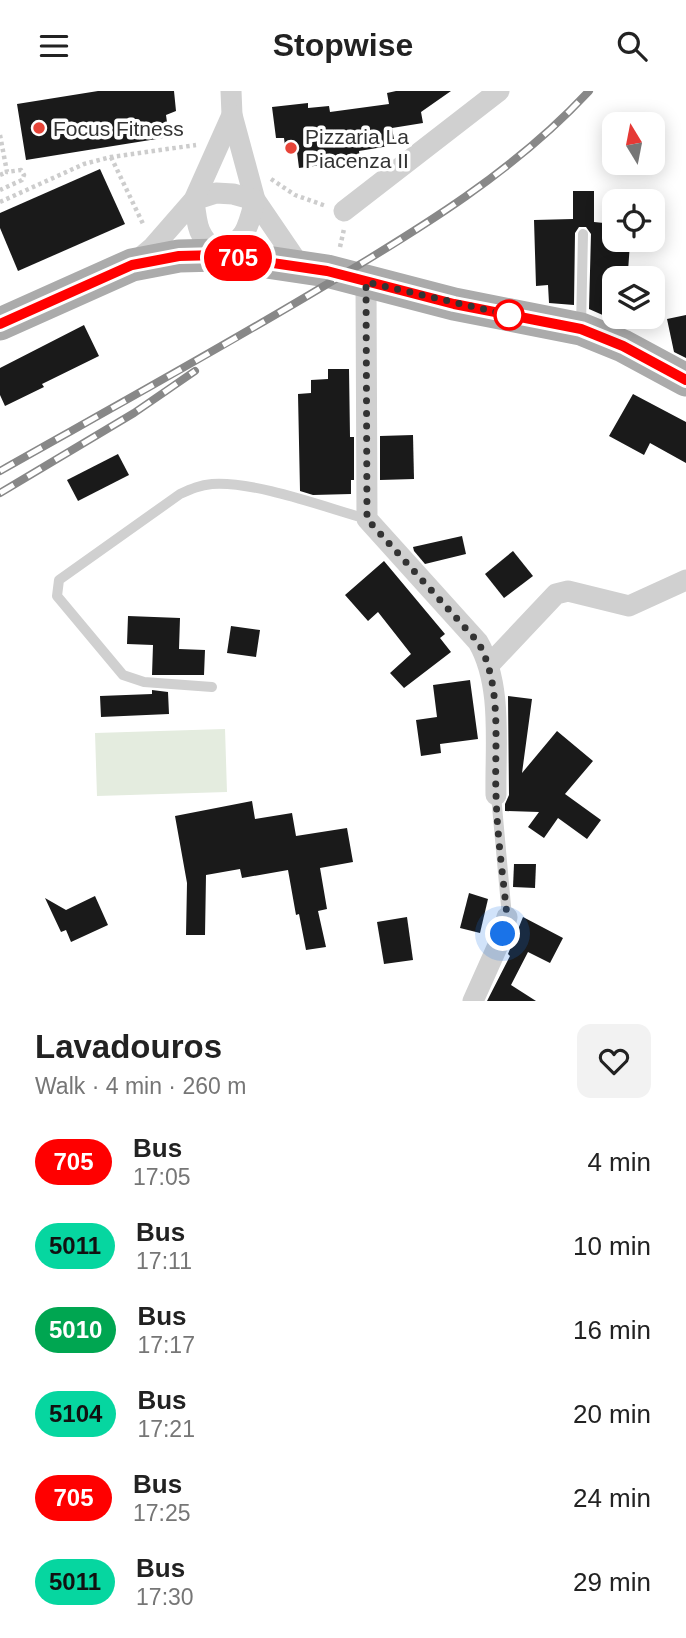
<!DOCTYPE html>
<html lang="en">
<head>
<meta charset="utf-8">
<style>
	:root { --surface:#fff; --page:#f2f2f2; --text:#222; --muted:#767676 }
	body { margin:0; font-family:Helvetica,sans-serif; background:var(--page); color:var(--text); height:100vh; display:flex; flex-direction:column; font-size:26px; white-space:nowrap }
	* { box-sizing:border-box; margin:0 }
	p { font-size:23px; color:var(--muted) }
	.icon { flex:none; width:38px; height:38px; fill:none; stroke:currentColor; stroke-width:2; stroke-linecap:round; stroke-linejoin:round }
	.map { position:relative; height:910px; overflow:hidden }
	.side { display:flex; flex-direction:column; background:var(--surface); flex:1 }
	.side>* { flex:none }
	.badge { padding:0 14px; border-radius:23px; font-size:24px; line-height:46px }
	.needle { width:46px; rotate:350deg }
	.buttons { position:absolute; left:602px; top:21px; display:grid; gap:14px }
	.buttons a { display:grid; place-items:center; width:63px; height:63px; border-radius:14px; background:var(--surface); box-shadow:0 4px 18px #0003; font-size:35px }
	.you { position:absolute; width:35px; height:35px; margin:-18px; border:5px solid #fff; border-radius:50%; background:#1a73e8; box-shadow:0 0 0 10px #1a73e833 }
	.map>.badge { position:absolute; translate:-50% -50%; box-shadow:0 0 0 4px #fff }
	.round { display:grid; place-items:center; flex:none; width:74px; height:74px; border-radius:14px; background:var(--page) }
	.headline { display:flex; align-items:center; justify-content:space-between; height:119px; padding:0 35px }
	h1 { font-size:33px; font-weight:600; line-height:52px }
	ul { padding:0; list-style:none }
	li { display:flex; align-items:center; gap:21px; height:84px; padding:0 35px }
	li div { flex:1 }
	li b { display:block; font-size:26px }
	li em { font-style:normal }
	li .badge { min-width:77px; font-weight:700; text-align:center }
	header { display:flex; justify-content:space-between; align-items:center; height:91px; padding:0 35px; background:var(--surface); font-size:32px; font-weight:600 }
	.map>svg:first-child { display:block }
	.green { fill:#e4ecdf }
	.building { fill:#1a1a1a }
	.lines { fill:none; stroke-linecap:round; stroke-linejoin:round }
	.path { stroke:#cdcdcd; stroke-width:4.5; stroke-dasharray:3.5 3.5; stroke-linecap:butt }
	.lane { stroke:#d0d0d0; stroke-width:10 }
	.street { stroke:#d0d0d0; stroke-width:21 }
	.primary { stroke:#ababab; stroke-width:33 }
	.rail-casing { stroke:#888; stroke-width:8 }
	.rail { stroke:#fff; stroke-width:5; stroke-dasharray:16; stroke-linecap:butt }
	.line-casing { stroke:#fff; stroke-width:16 }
	.line { stroke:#f00; stroke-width:10 }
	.walk { stroke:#333; stroke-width:7; stroke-dasharray:0 12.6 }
	.poi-dot { fill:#e74438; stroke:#fff; stroke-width:2.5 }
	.stop-dot { fill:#fff; stroke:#f00; stroke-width:3.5 }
	.labels { text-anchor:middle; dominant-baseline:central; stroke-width:7; stroke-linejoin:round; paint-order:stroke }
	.poi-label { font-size:21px; fill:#333; stroke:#fff; text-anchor:start }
</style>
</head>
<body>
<header><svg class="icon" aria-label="menu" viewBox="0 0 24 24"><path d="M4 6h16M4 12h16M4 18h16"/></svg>Stopwise<svg class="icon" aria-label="search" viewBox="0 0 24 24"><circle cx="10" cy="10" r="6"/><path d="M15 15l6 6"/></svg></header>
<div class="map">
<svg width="686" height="910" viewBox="0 0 686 910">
	<rect width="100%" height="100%" fill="#fff"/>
	<path class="green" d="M225,638L227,701L97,705L95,642Z"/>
	<g class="building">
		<path d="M98,0H174L176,20L166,24L169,46L26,69L17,13Z"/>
		<path d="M396,0H451L421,21L423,32L392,37L395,54L359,60L360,69L299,77L297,61L286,63L284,47H276L272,16L308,12V17L329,15L330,21L389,13L387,2Z"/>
		<path d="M100,78L125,133L18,180L0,137V122Z"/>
		<path d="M573,100H594V131L614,133V149L630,152L628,180L614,179V229L589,218L591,143L586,136H579L575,142L574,214L549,212L548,194L536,195L534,129L573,128Z"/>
		<path d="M686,224V267L674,261L667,228Z"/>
		<path d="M84,234L99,265L42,293L44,296L5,315L0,304V277Z"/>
		<path d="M328,278H349L350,346H354V389H351V403L313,404L300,400L298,303L311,302V289L328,288Z"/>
		<path d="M633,303L686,331V372L650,352L644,364L609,345Z"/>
		<path d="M413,344L414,388L380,389V345Z"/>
		<path d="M118,363L129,384L78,410L67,389Z"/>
		<path d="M462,445L466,463L425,473L414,460L413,456Z"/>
		<path d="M513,460L533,485L504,507L485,483Z"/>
		<path d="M384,470L445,543L440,547L451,561L404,597L390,582L411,563L378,521L368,530L345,504Z"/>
		<path d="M128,525L180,527L179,558L205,559L204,584H152L153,554L127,553Z"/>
		<path d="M231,535L260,539L256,566L227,562Z"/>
		<path d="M470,589L478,648L440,653L441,662L421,665L416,629L437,626L433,594Z"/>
		<path d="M152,599L168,601L169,623L101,626L100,605L152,603Z"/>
		<path d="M508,605L532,608L522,682L557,640L593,670L565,703L601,729L587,748L558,727L544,747L528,736L539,721L505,720V713L509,704Z"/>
		<path d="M252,710L255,728L292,722L296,745L347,737L353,771L320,777L327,818L318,820L326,856L306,859L299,823L296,824L288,779L242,787L240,778L206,784L205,844H186L187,792L175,725Z"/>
		<path d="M514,773H536L535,797L513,796Z"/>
		<path d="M469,802L488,808L480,842L460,837Z"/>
		<path d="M95,805L108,834L71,851L66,839L61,841L45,807L66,819Z"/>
		<path d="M407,826L413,869L384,873L377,831Z"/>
		<path d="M523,826L563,847L550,872L528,861L511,894L536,910H487L510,865L508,863Z"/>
	</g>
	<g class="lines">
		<g class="path">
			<path d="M0,44L7,81L21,79L24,84L22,89L0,99"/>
			<path d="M111,66L144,135"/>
			<path d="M0,84L7,81"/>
			<path d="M271,88L295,104L326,115"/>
			<path d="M0,111L84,73L111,66L196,54"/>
			<path d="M340,156L344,138"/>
		</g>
		<g class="lane">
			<path d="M581,235L583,143"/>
			<path d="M212,596L144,591L123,584L57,505L59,489L180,403C191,398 200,394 212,393C255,390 324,416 367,428"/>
			<path d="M496,704L507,826"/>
		</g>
		<g class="street">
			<path d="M231,0L232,24L255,109L300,175"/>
			<path d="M216,102L233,103L255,109C247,140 247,145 219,164C198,145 197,137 194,109Z"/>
			<path d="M344,120L499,0"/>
			<path d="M134,172L153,156L194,109L232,24"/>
			<path d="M366,191L367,428L478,551C503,594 495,655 496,704"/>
			<path d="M489,574L556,503L568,500L629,515L686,489"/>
			<path d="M473,910L503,843L507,826"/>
		</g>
		<path class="primary" d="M0,233L132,174L179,165L219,164L327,180L454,213L581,238L623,255L686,289"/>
		<defs>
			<g id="rail">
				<path d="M0,380C110,318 221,257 329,192C421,137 515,80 589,0"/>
				<path d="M0,402L134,322L195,280"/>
			</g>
		</defs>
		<use href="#rail" class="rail-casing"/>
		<use href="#rail" class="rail"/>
	</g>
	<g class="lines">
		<defs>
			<path id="line" d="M0,233L132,174L179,165L219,164L327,180L454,213L581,238L623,255L686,289"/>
		</defs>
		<use href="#line" class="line-casing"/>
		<use href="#line" class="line"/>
		<path class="walk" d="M503,843L507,825C503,785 497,744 496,703C494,654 503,595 478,551L367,428L366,191L509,224"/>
	</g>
	<g class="poi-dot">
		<circle cx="39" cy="37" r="7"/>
		<circle cx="291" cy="57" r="7"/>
	</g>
	<circle class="stop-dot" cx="509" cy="224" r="14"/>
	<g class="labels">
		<g class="poi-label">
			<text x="53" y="37">Focus Fitness</text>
			<text x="305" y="45">Pizzaria La<tspan x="305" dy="24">Piacenza II</tspan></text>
		</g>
	</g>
</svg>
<div class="buttons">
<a><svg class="needle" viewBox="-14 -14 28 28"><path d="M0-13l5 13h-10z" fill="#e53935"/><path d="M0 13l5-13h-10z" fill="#767676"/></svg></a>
<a><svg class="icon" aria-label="locate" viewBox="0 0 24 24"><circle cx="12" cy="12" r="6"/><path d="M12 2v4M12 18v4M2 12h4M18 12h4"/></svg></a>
<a><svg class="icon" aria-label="layers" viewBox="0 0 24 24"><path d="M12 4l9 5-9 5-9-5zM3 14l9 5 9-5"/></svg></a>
</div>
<div class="you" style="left:503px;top:843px"></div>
<b class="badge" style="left:238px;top:167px;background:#f00;color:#fff">705</b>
</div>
<section class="side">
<div class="headline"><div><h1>Lavadouros</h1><p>Walk · 4 min · 260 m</p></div><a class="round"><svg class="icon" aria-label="heart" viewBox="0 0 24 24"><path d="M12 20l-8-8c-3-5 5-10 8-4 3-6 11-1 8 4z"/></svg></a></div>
<ul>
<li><span class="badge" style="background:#f00;color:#fff">705</span><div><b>Bus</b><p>17:05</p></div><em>4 min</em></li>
<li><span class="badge" style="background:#06d6a0;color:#111">5011</span><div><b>Bus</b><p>17:11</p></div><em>10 min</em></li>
<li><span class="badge" style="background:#00a651;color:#fff">5010</span><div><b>Bus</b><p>17:17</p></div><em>16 min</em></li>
<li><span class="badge" style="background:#06d6a0;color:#111">5104</span><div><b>Bus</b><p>17:21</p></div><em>20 min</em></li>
<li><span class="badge" style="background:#f00;color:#fff">705</span><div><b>Bus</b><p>17:25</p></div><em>24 min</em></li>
<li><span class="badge" style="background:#06d6a0;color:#111">5011</span><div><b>Bus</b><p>17:30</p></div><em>29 min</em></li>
</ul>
</section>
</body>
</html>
